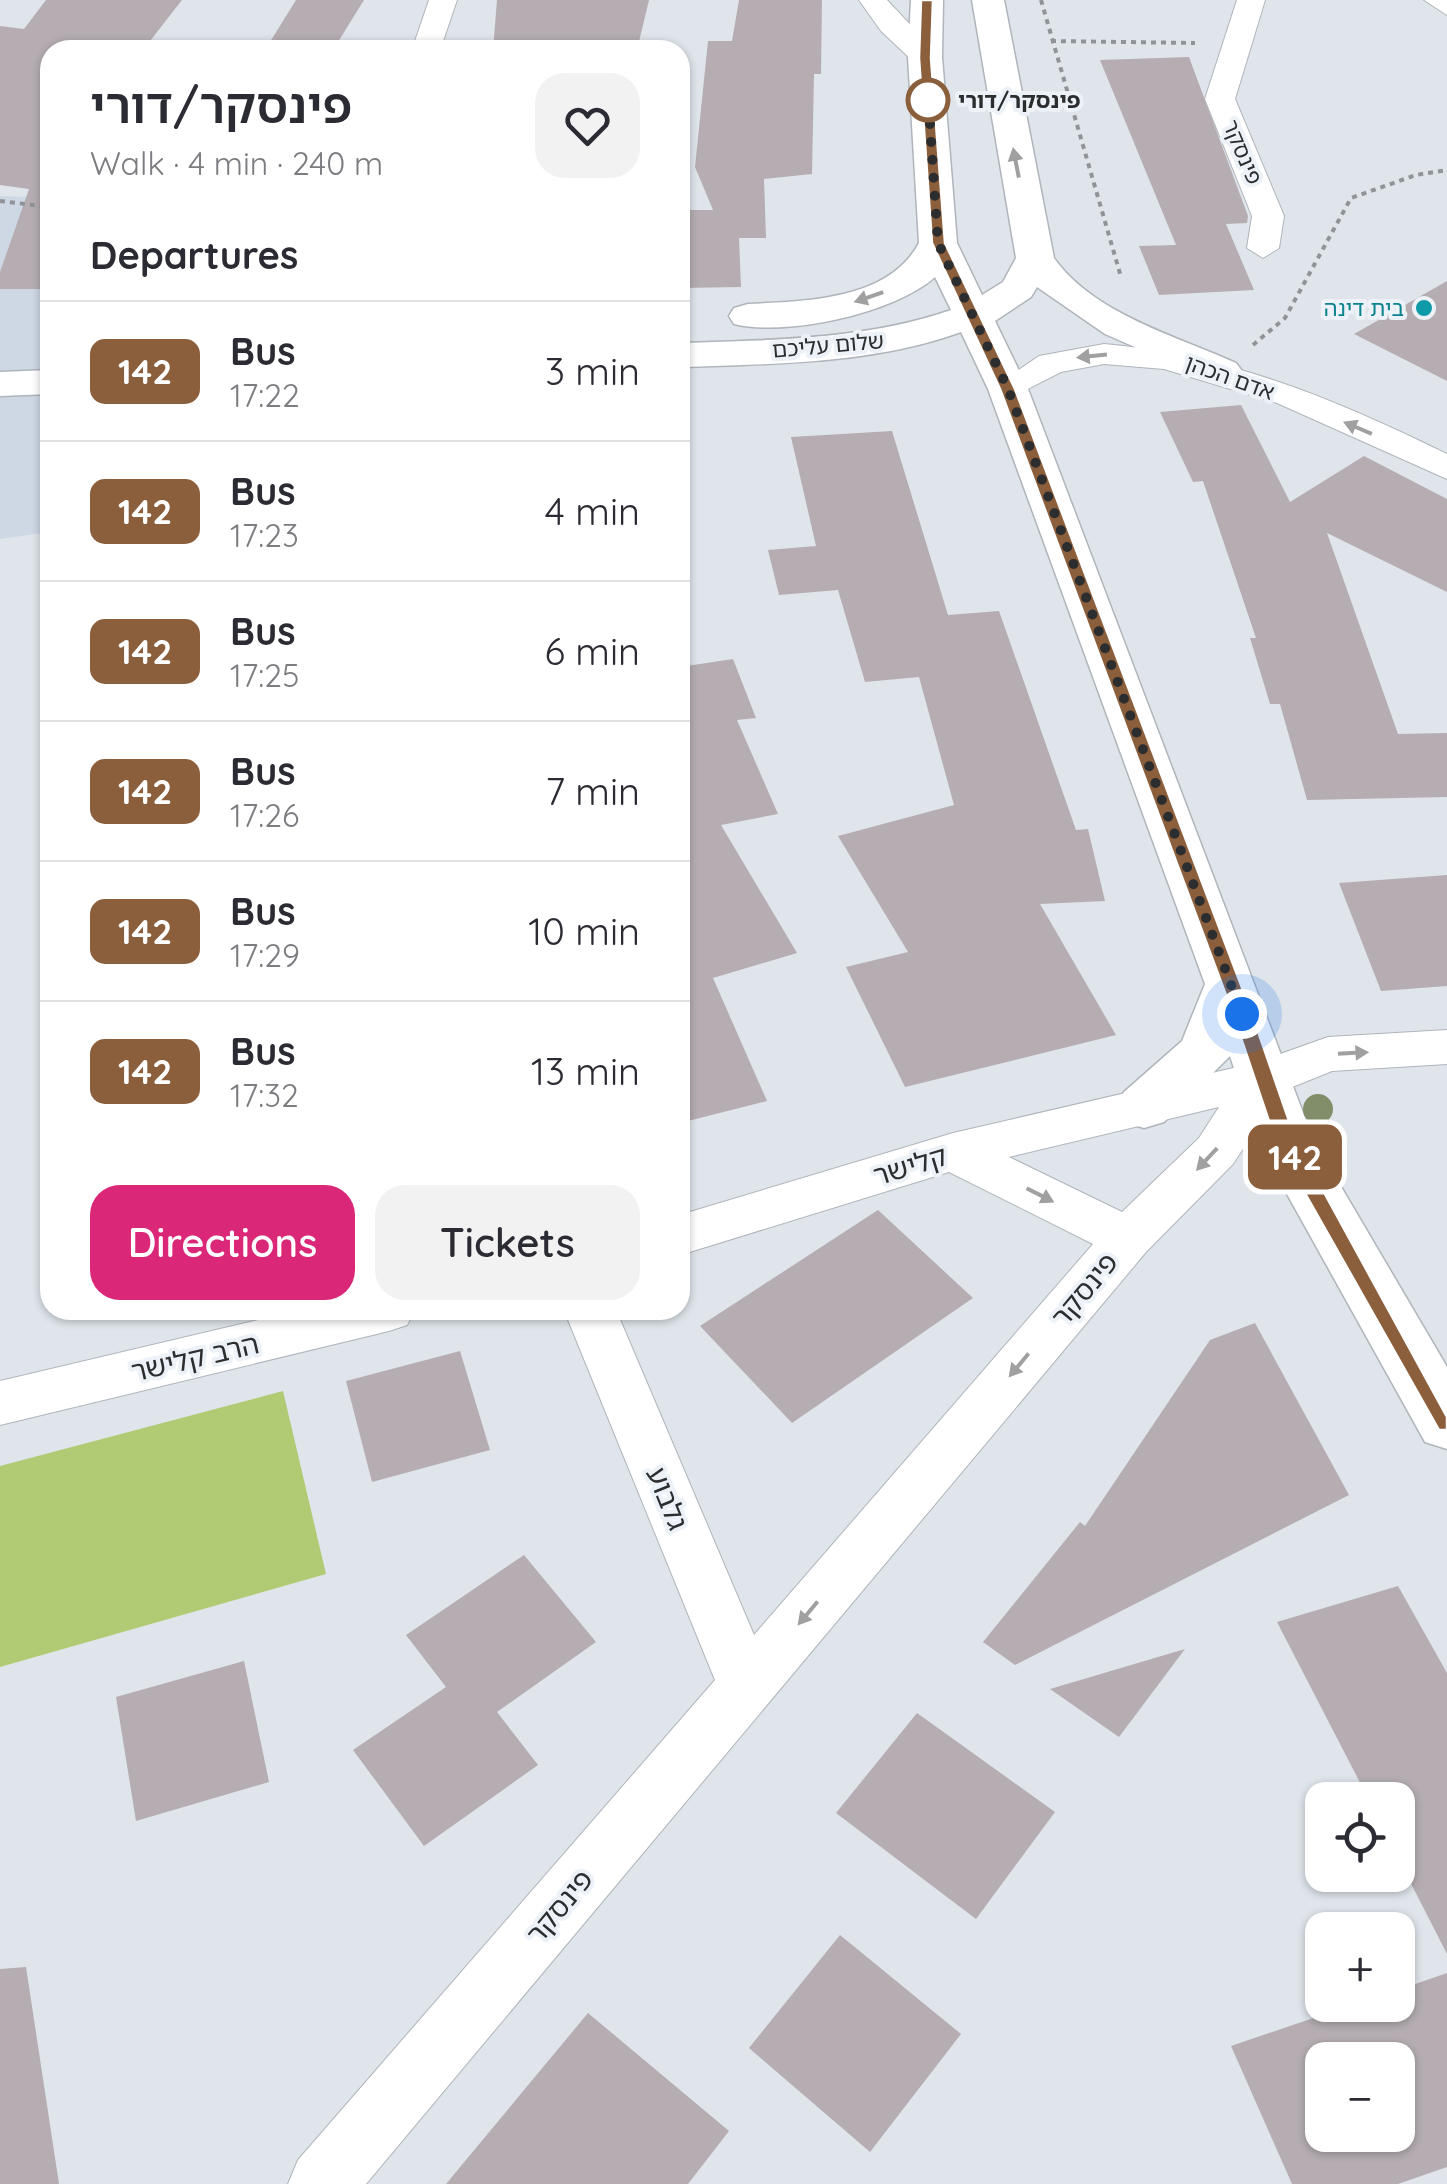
<!DOCTYPE html>
<html lang="en">
<head>
<meta charset="utf-8">
<style>
	:root { --surface:#fff; --page:#f2f2f3; --text:#2b2b33; --muted:#7c7c81; --line:#e1e1e2; --accent:#db2777 }
	body { margin:0; font-family:Quicksand,"Noto Sans Hebrew",sans-serif; background:var(--page); color:var(--text); height:100vh; display:flex; flex-direction:column; font-size:38px; white-space:nowrap }
	* { box-sizing:border-box; margin:0 }
	p { font-size:32px; color:var(--muted) }
	.icon { flex:none; width:55px; height:55px; fill:none; stroke:currentColor; stroke-width:2; stroke-linecap:round; stroke-linejoin:round }
	.map { position:relative; flex:1; overflow:hidden }
	.drawer { position:absolute; left:40px; top:40px; width:650px; height:1280px; display:flex; flex-direction:column; background:var(--surface); border-radius:30px; box-shadow:0 2px 8px #0004 }
	.drawer>* { flex:none }
	.badge { padding:0 20px; border-radius:15px; font-size:35px; line-height:65px }
	.buttons { position:absolute; left:1305px; top:1782px; display:grid; gap:20px }
	.buttons a { display:grid; place-items:center; width:110px; height:110px; border-radius:20px; background:var(--surface); box-shadow:0 2px 8px #0004; font-size:50px }
	.you { position:absolute; width:50px; height:50px; margin:-25px; border:8px solid #fff; border-radius:50%; background:#1a73e8; box-shadow:0 0 0 15px #1a73e833 }
	.map>.badge { position:absolute; translate:-50% -50%; box-shadow:0 0 0 5px #fff }
	h2 { padding:0 50px; font-size:38px; line-height:90px }
	.round { display:grid; place-items:center; flex:none; width:105px; height:105px; border-radius:30px; background:var(--page) }
	.overview { display:flex; align-items:center; justify-content:space-between; height:170px; padding:0 50px }
	h1 { font-size:48px; font-weight:600; line-height:75px }
	.primary-button { display:flex; gap:20px; margin-top:auto; padding:20px 50px }
	.primary-button a { flex:1; height:115px; border-radius:30px; background:var(--accent); color:#fff; font-size:40px; font-weight:600; line-height:115px; text-align:center }
	.primary-button a+a { background:var(--page); color:var(--text) }
	ul { padding:0; list-style:none }
	li { display:flex; align-items:center; gap:30px; height:140px; padding:0 50px; border-top:2px solid var(--line) }
	li div { flex:1 }
	li b { display:block; font-size:38px }
	li em { font-style:normal }
	li .badge { min-width:110px; font-weight:700; text-align:center }
	.map>svg:first-child { display:block }
	.built { fill:#ced8e4 }
	.green { fill:#b0cb73 }
	.building { fill:#b5adb2; fill-rule:evenodd }
	.lines { fill:none; stroke-linecap:round; stroke-linejoin:round }
	.street-casing { stroke:#afb5bb; stroke-width:2 }
	.secondary-casing { stroke:#afb5bb; stroke-width:3 }
	.path { stroke:#909499; stroke-width:4; stroke-dasharray:5 5; stroke-linecap:butt }
	.street { fill:#fff; fill-rule:evenodd }
	.secondary { fill:#fff; fill-rule:evenodd }
	.tree { fill:#828e6a }
	.oneway { fill:#a0a0a1 }
	.line { fill:#8b5e3c; stroke:#fff; stroke-width:2.5 }
	.walk { stroke:#2b2d2f; stroke-width:10; stroke-dasharray:0 18 }
	.stop-dot { fill:#fff; stroke:#8b5e3c; stroke-width:5 }
	.culture-dot { fill:#0f9aa8; stroke:#edf2f8; stroke-width:4 }
	.labels { text-anchor:middle; dominant-baseline:central; stroke-width:8; stroke-linejoin:round; paint-order:stroke }
	.far-stop-label { font-size:22px; font-weight:bold; fill:#2b2d2f; stroke:#edf2f8; text-anchor:start }
	.far-street-label { font-size:22px; fill:#2b2d2f; stroke:#edf2f8 }
	.far-culture-label { font-size:22px; fill:#0d838f; stroke:#edf2f8; text-anchor:end }
	.street-label { font-size:28px; fill:#2b2d2f; stroke:#edf2f8 }
</style>
</head>
<body>
<div class="map">
<svg width="1447" height="2184" viewBox="0 0 1447 2184">
	<rect width="100%" height="100%" fill="#dfe5eb"/>
	<path class="built" d="M0,196L50,198V532L0,539Z"/>
	<path class="green" d="M283,1391L326,1574L0,1667V1466Z"/>
	<g class="building">
		<path d="M46,0H182L143,50H50V289H0V272L29,189L0,185V26L24,29Z"/>
		<path d="M296,0H364L333,50H265Z"/>
		<path d="M497,0H649L637,50H493Z"/>
		<path d="M739,0H822L821,74H814L812,174L764,179L766,238H739L741,287L681,288L682,210H713L695,167L708,41H732Z"/>
		<path d="M1189,57L1248,216L1247,223L1226,224L1254,290L1159,295L1139,246L1176,245L1100,60Z"/>
		<path d="M1447,281V381L1354,334Z"/>
		<path d="M1241,405L1290,502L1364,456L1447,499V592L1327,533L1398,734L1447,733V797L1307,800L1280,704H1270L1250,638H1256L1203,481L1193,482L1160,412Z"/>
		<path d="M892,431L948,615L999,611L1076,830L1088,829L1105,901L1040,904L1116,1035L905,1087L846,967L908,952L838,836L954,805L919,677L865,682L838,590L779,595L768,550L816,546L791,437Z"/>
		<path d="M733,659L756,718L737,720L778,814L721,825L797,953L713,978L767,1101L680,1123V667Z"/>
		<path d="M1447,875V986L1381,991L1339,883Z"/>
		<path d="M878,1210L973,1298L792,1423L700,1326Z"/>
		<path d="M1255,1323L1349,1495L1015,1665L983,1642L1080,1522L1085,1526L1210,1340Z"/>
		<path d="M460,1351L490,1450L372,1482L346,1381Z"/>
		<path d="M524,1555L596,1642L497,1712L538,1765L424,1846L353,1750L446,1687L406,1635Z"/>
		<path d="M1398,1586L1447,1673V1954L1398,1858V1800H1369L1277,1622Z"/>
		<path d="M1185,1649L1119,1737L1050,1689Z"/>
		<path d="M244,1661L269,1782L136,1821L116,1697Z"/>
		<path d="M917,1713L1055,1812L976,1919L836,1813Z"/>
		<path d="M840,1935L961,2034L870,2152L749,2048Z"/>
		<path d="M26,1967L59,2184H0V1969Z"/>
		<path d="M1447,1973V2167L1398,2184H1292L1231,2046L1352,2005H1398V1990ZM1322,2060H1398V2135H1322Z"/>
		<path d="M588,2013L729,2131L688,2184H446Z"/>
	</g>
	<g class="lines">
		<defs>
			<g id="street">
				<path d="M429,0H457L440,50H412Z"/>
				<path d="M859,0H887L935,51L939,57L935,63H915L881,31Z"/>
				<path d="M1237,0H1265L1235,99L1284,216L1279,248L1263,258L1247,248L1252,216L1205,99Z"/>
				<path d="M1424,0H1447V15Z"/>
				<path d="M1104,344C1227,354 1337,400 1447,454V479L1277,403L1164,369L1104,364L1061,372L1008,399L996,396L991,389L1039,356Z"/>
				<path d="M1447,1030V1064L1332,1071L1280,1092L1233,1164L1146,1252L366,2184H288L298,2160L715,1680L564,1310H616L754,1635L1093,1244L949,1172L680,1255V1215L953,1133L1255,1063L1328,1037ZM1219,1107L1199,1138L1122,1212L1009,1157Z"/>
				<path d="M300,1310H415L407,1325L389,1331L0,1425V1381Z"/>
			</g>
			<g id="secondary">
				<path d="M911,0H943L942,57L957,243L982,295L1003,282L1016,258L972,0H1004L1054,258C1094,314 1176,336 1236,363L1242,371L1236,379L1222,383L1208,379L1105,334L1037,287L1031,297L995,321L1028,389L1313,1139L1447,1367V1449L1425,1442L1258,1142L1230,1056L1164,1122L1144,1128L1124,1122L1116,1107L1124,1092L1182,1041L1205,984L988,389L961,332C873,364 773,364 680,367V343C770,340 865,340 951,310L935,277C895,313 787,337 734,324L729,316L734,308L748,304C805,301 888,301 919,243L908,57Z"/>
				<path d="M50,370V394L0,396V372Z"/>
			</g>
		</defs>
		<use href="#street" class="street-casing"/>
		<use href="#secondary" class="secondary-casing"/>
		<g class="path">
			<path d="M1041,0L1121,277"/>
			<path d="M1051,41L1195,43"/>
			<path d="M0,201L50,207"/>
			<path d="M1253,345L1285,318L1351,198L1416,175L1447,170"/>
		</g>
		<use href="#street" class="street"/>
		<use href="#secondary" class="secondary"/>
	</g>
	<circle class="tree" cx="1318" cy="1109" r="15"/>
	<defs><path id="oneway-solid" d="M-6-.8H1V-3.2L6.5 0L1 3.2V.8H-6Z" transform="scale(2.5)"/></defs>
	<g class="oneway">
		<use href="#oneway-solid" transform="translate(1016 163) rotate(-101)"/>
		<use href="#oneway-solid" transform="translate(869 297) rotate(161)"/>
		<use href="#oneway-solid" transform="translate(1092 356) rotate(174)"/>
		<use href="#oneway-solid" transform="translate(1358 428) rotate(-157)"/>
		<use href="#oneway-solid" transform="translate(1353 1053) rotate(-3)"/>
		<use href="#oneway-solid" transform="translate(1207 1159) rotate(133)"/>
		<use href="#oneway-solid" transform="translate(1040 1195) rotate(27)"/>
		<use href="#oneway-solid" transform="translate(1019 1365) rotate(130)"/>
		<use href="#oneway-solid" transform="translate(808 1613) rotate(130)"/>
	</g>
	<path class="line" d="M921,0H933L931,58L945,243L1015,389L1252,1014L1296,1141L1447,1417V1430H1439L1276,1142L1233,1014L1000,389L932,243L919,58Z"/>
	<g class="lines">
		<path class="walk" d="M928,100V94L938,243L1008,389L1242,1014"/>
	</g>
	<circle class="stop-dot" cx="928" cy="100" r="20"/>
	<circle class="culture-dot" cx="1424" cy="308" r="10"/>
	<g class="labels">
		<g class="far-stop-label">
			<text x="958" y="100">פינסקר/דורי</text>
		</g>
		<g class="far-street-label">
			<text transform="translate(1243 152) rotate(67)">פינסקר</text>
			<text transform="translate(828 345) rotate(-5)">שלום עליכם</text>
			<text transform="translate(1230 377) rotate(20)">אדם הכהן</text>
		</g>
		<g class="far-culture-label">
			<text x="1404" y="308">בית דינה</text>
		</g>
		<g class="street-label">
			<text transform="translate(910 1165) rotate(-17)">קלישר</text>
			<text transform="translate(1084 1289) rotate(-50)">פינסקר</text>
			<text transform="translate(195 1357) rotate(-13)">הרב קלישר</text>
			<text transform="translate(668 1498) rotate(68)">גלבוע</text>
			<text transform="translate(559 1906) rotate(-50)">פינסקר</text>
		</g>
	</g>
</svg>
<div class="buttons">
<a><svg class="icon" aria-label="locate" viewBox="0 0 24 24"><circle cx="12" cy="12" r="6"/><path d="M12 2v4M12 18v4M2 12h4M18 12h4"/></svg></a>
<a>+</a>
<a>−</a>
</div>
<div class="you" style="left:1242px;top:1014px"></div>
<b class="badge" style="left:1295px;top:1157px;background:#8b5e3c;color:#fff">142</b>
<section class="drawer">
<div class="overview"><div><h1>פינסקר/דורי</h1><p>Walk · 4 min · 240 m</p></div><a class="round"><svg class="icon" aria-label="heart" viewBox="0 0 24 24"><path d="M12 20l-8-8c-3-5 5-10 8-4 3-6 11-1 8 4z"/></svg></a></div>
<h2>Departures</h2>
<ul>
<li><span class="badge" style="background:#8b5e3c;color:#fff">142</span><div><b>Bus</b><p>17:22</p></div><em>3 min</em></li>
<li><span class="badge" style="background:#8b5e3c;color:#fff">142</span><div><b>Bus</b><p>17:23</p></div><em>4 min</em></li>
<li><span class="badge" style="background:#8b5e3c;color:#fff">142</span><div><b>Bus</b><p>17:25</p></div><em>6 min</em></li>
<li><span class="badge" style="background:#8b5e3c;color:#fff">142</span><div><b>Bus</b><p>17:26</p></div><em>7 min</em></li>
<li><span class="badge" style="background:#8b5e3c;color:#fff">142</span><div><b>Bus</b><p>17:29</p></div><em>10 min</em></li>
<li><span class="badge" style="background:#8b5e3c;color:#fff">142</span><div><b>Bus</b><p>17:32</p></div><em>13 min</em></li>
</ul>
<div class="primary-button"><a>Directions</a><a>Tickets</a></div>
</section>
</div>
</body>
</html>
